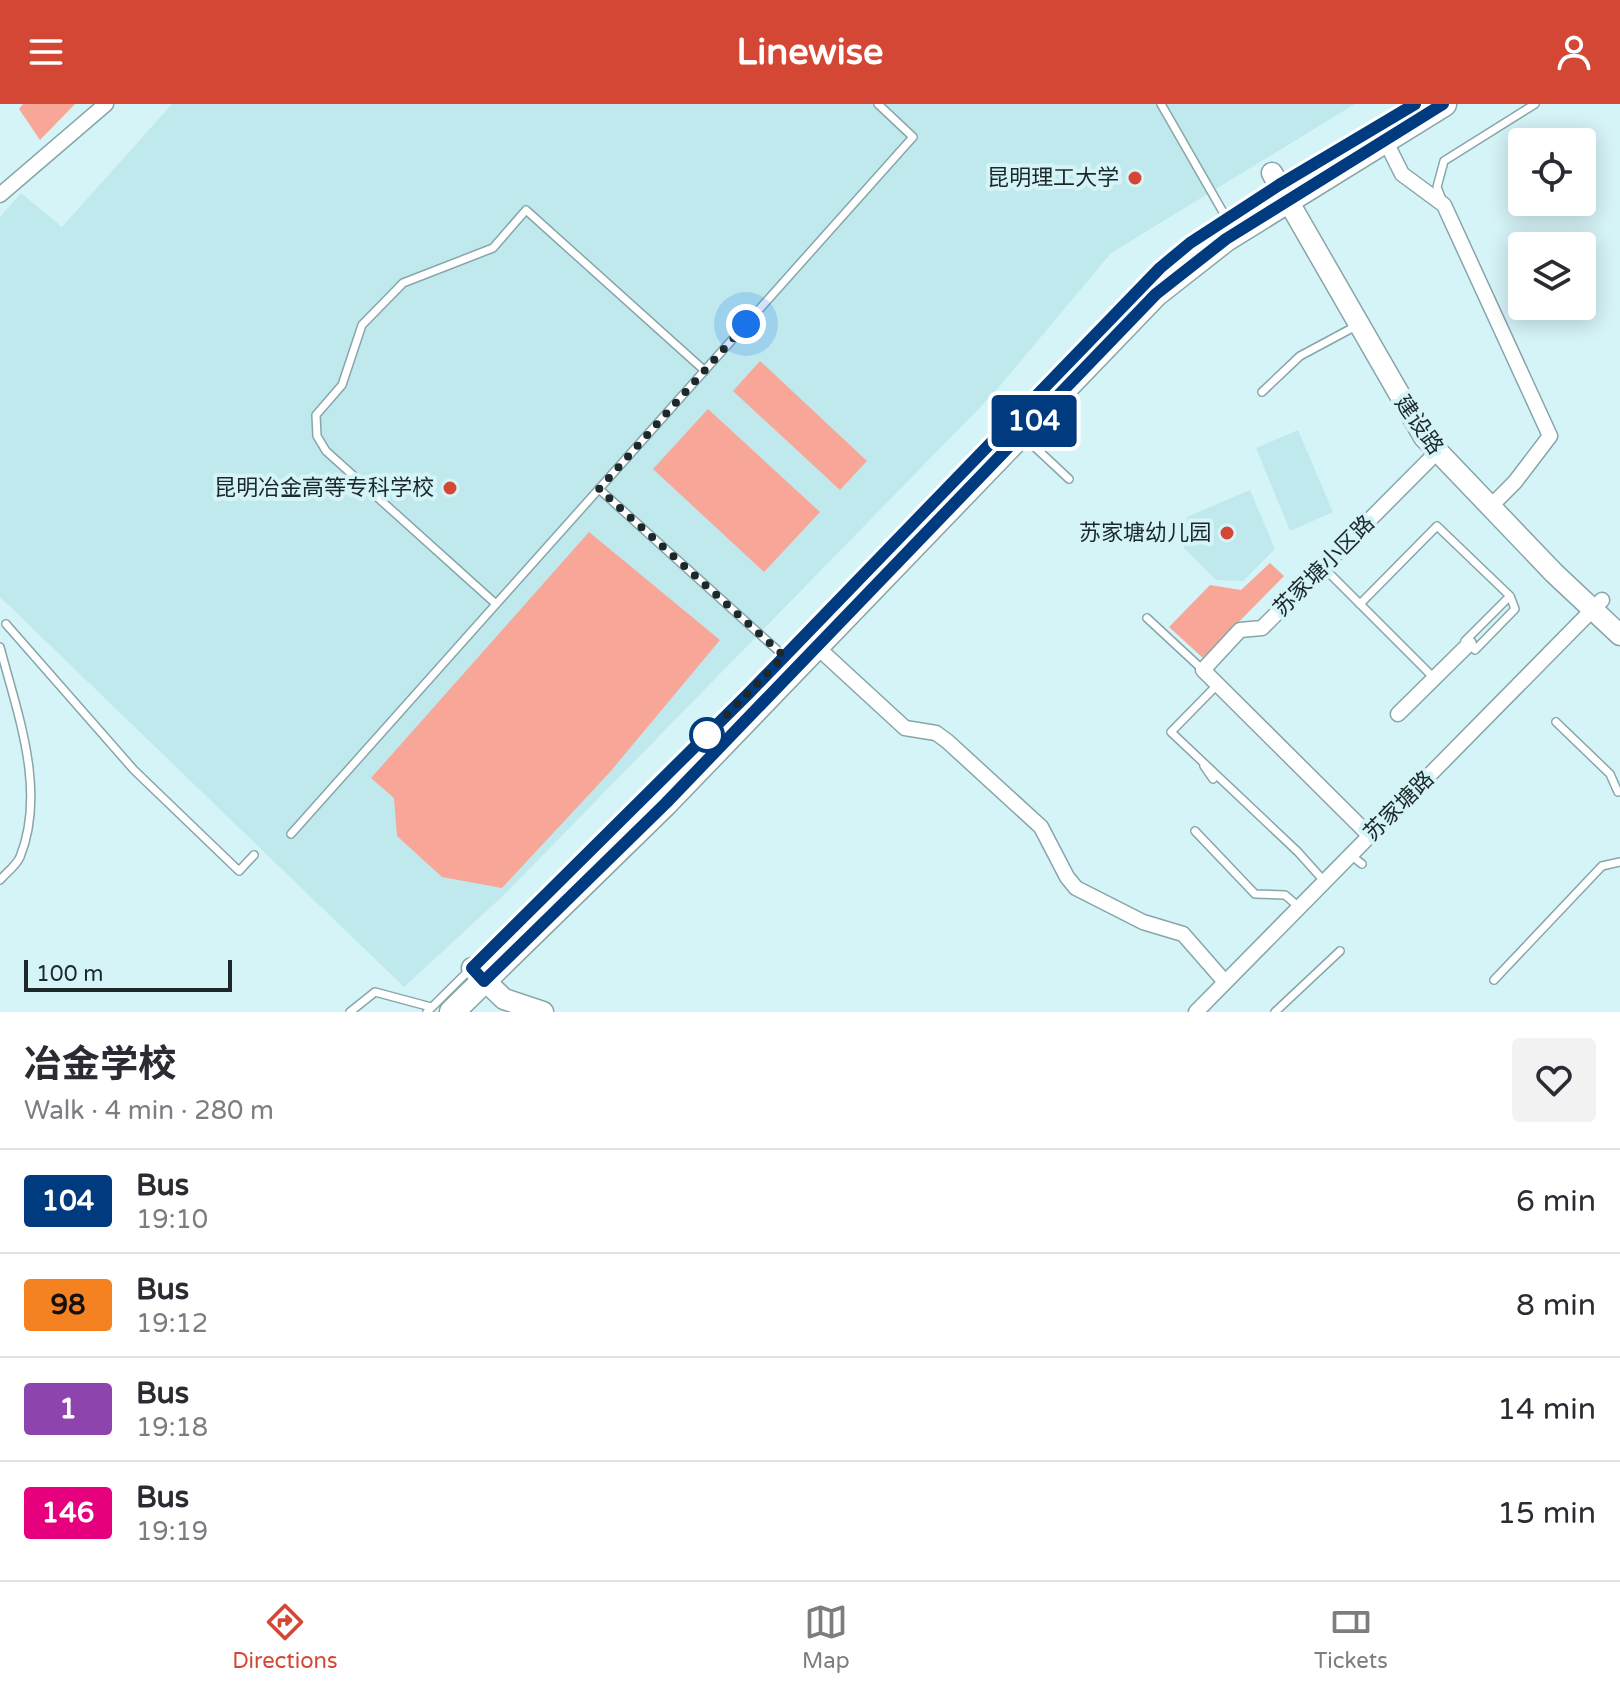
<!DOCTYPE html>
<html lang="en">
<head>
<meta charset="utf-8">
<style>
	:root { --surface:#fff; --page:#f2f2f3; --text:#2b2b33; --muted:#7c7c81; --line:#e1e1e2; --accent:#d44734 }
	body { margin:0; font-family:"Varela Round","Noto Sans SC",sans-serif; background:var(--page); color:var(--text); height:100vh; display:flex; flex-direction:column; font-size:30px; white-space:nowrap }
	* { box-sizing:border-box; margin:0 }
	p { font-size:26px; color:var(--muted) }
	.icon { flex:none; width:44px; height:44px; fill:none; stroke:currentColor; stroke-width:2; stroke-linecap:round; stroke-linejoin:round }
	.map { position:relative; height:908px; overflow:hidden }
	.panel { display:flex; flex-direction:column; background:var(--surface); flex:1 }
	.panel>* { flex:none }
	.badge { padding:0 16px; border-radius:6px; font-size:28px; line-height:52px }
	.controls { position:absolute; left:1508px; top:24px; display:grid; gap:16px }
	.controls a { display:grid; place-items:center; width:88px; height:88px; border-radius:8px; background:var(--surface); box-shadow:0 4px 20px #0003; font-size:40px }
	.scale { position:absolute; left:24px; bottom:20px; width:208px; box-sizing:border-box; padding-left:8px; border:4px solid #1c2829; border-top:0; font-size:22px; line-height:28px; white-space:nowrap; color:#1c2829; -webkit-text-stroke:6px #d5f4f8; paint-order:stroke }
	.you { position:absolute; width:40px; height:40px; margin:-20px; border:6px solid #fff; border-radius:50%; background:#1a73e8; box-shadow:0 0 0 12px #1a73e833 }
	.map>.badge { position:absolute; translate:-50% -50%; box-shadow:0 0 0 4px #fff }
	.round { display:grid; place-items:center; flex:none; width:84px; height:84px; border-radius:8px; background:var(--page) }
	.overview { display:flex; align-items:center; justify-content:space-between; height:136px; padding:0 24px }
	h1 { font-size:38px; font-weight:700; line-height:60px }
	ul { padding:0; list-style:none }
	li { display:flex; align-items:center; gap:24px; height:104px; padding:0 24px; border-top:2px solid var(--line) }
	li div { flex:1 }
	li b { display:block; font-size:30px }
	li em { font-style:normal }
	li .badge { min-width:88px; font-weight:700; text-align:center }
	header { display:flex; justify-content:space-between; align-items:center; height:104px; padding:0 24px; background:var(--accent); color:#fff; font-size:36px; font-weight:700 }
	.menu { display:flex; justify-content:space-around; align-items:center; height:112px; border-top:2px solid var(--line); background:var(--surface); font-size:22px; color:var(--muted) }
	.menu a { display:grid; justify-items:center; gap:4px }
	.menu .active { color:var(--accent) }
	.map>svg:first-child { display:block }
	.built { fill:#c0e9ee }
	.green { fill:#f8a697 }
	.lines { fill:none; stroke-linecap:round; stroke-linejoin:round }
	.lane-casing { stroke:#88a5a9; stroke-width:10 }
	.street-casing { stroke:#88a5a9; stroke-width:17 }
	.secondary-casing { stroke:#88a5a9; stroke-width:23 }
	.primary-casing { stroke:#88a5a9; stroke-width:27 }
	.lane { stroke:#fff; stroke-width:7 }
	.street { stroke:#fff; stroke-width:14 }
	.secondary { stroke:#fff; stroke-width:20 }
	.primary { stroke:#fff; stroke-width:24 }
	.line-casing { stroke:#fff; stroke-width:18 }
	.line { stroke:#003b80; stroke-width:12 }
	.walk { stroke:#1c2829; stroke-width:8; stroke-dasharray:0 14.4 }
	.poi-dot { fill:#d44734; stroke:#d5f4f8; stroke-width:3 }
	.stop-dot { fill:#fff; stroke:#003b80; stroke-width:4 }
	.labels { text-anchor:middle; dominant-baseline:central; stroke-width:8; stroke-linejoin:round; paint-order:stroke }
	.poi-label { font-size:22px; fill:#1c2829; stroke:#d5f4f8; text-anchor:end }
	.street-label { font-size:22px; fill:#1c2829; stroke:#d5f4f8 }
</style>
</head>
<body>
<header><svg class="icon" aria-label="menu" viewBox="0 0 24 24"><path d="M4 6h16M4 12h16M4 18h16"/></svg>Linewise<svg class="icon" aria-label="person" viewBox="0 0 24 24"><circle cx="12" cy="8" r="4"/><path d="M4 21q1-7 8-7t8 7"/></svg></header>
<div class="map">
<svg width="1620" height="908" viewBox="0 0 1620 908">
	<rect width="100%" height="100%" fill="#d5f4f8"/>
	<g class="built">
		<path d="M172,0H1355L1111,149L994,289L505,790L404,883L0,493V113L21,89L62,123Z"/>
		<path d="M1298,326L1333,408L1290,427L1256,344Z"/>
		<path d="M1250,386L1275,445L1243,477L1216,476L1184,444L1187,413Z"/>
	</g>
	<g class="green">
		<path d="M23,0H75L40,36L19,5Z"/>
		<path d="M760,257L867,357L840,386L733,287Z"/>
		<path d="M708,305L820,408L764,468L653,365Z"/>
		<path d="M589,428L720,536L610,668L502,784L442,773L397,732L394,694L371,674Z"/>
		<path d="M1270,459L1284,472L1203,554L1169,523L1210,481L1241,486Z"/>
	</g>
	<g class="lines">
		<defs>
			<g id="lane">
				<path d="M1161,0L1227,115"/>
				<path d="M1443,98L1437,83L1444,57L1535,0"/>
				<path d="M1262,288L1300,252L1356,222"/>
				<path d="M1023,332L1069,375"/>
				<path d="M599,385L784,552"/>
				<path d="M1323,463L1434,574"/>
				<path d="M496,500L326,347L317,332L316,311L342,281L362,221L403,179L493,144L526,106L705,267"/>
				<path d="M1360,500L1437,422L1510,492L1465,537L1475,546L1515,505L1510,492"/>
				<path d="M1147,514L1203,566"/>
				<path d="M6,520L134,666L239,767L254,751"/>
				<path d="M0,543C17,609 47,686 20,753C16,762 6,769 0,776"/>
				<path d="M1218,580L1171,628L1298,748L1324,777"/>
				<path d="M1556,618L1610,670L1618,688"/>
				<path d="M1204,662L1213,675"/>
				<path d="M1195,727L1255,790L1285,791L1299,803"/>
				<path d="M291,730L913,33L878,0"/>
				<path d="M1357,756L1362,760"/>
				<path d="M1494,876L1602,762L1620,758"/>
				<path d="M350,908L375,888L431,903"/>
				<path d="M427,908L749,589L1160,164L1279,81L1415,0"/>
				<path d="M1275,908L1340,847"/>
			</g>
			<g id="street">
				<path d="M1385,36L1402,70L1444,101L1550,332L1515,378L1490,403"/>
				<path d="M0,91L106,0"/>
				<path d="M817,543L905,624L936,629L947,637L1041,723L1067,773L1076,784L1143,818L1183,830L1225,878"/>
				<path d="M1398,610L1469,540"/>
				<path d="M1369,731L1203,566L1240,526L1262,524L1437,348"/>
				<path d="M1196,908L1602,496"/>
			</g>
			<g id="secondary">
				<path d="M1272,69L1424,333L1554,469L1620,531"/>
				<path d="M472,864L504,895L543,908"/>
			</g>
			<path id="primary" d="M452,908L666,699L1156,190L1226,135L1444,0"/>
		</defs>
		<use href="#lane" class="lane-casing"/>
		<use href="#street" class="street-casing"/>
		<use href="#secondary" class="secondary-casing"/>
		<use href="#primary" class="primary-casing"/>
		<use href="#lane" class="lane"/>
		<use href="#street" class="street"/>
		<use href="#secondary" class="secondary"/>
		<use href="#primary" class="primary"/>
	</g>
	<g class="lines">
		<defs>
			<path id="line" d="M1415,0L1279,81L1190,139L1160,164L749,589L472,864L484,877L666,699L1156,190L1226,135L1443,0"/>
		</defs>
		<use href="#line" class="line-casing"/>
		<use href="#line" class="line"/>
		<path class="walk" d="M707,631L784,552L599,385L746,220"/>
	</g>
	<g class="poi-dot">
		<circle cx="1135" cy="74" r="8"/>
		<circle cx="450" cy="384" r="8"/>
		<circle cx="1227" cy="429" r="8"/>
	</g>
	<circle class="stop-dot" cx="707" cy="631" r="16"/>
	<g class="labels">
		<g class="poi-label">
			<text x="1119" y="74">昆明理工大学</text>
			<text x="434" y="384">昆明冶金高等专科学校</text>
			<text x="1211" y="429">苏家塘幼儿园</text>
		</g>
		<g class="street-label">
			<text transform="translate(1419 321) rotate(55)">建设路</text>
			<text transform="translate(1324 462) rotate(-45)">苏家塘小区路</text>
			<text transform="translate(1399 702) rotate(-45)">苏家塘路</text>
		</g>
	</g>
</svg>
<div class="controls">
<a><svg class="icon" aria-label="locate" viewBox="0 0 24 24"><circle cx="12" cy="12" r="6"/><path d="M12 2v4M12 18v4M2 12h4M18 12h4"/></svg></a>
<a><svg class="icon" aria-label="layers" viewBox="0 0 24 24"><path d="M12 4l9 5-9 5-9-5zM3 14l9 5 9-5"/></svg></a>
</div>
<div class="scale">100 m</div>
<div class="you" style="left:746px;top:220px"></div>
<b class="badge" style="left:1034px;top:317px;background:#003b80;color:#fff">104</b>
</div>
<section class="panel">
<div class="overview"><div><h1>冶金学校</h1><p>Walk · 4 min · 280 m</p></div><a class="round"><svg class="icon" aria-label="heart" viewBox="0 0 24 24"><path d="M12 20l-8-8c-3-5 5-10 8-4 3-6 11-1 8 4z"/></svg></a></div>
<ul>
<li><span class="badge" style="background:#003b80;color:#fff">104</span><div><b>Bus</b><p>19:10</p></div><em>6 min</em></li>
<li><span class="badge" style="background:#f58220;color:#111">98</span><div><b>Bus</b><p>19:12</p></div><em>8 min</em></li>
<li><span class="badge" style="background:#8e44ad;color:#fff">1</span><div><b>Bus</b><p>19:18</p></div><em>14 min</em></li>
<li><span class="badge" style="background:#e6007e;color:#fff">146</span><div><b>Bus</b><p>19:19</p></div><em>15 min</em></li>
</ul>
</section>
<nav class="menu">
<a class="active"><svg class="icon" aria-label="directions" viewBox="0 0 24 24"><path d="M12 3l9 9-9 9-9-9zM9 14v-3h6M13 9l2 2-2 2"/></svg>Directions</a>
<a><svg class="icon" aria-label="map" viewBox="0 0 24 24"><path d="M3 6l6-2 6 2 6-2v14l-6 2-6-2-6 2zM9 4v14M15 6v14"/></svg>Map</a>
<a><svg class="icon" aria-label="tickets" viewBox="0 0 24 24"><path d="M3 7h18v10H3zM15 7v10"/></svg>Tickets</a>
</nav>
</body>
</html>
